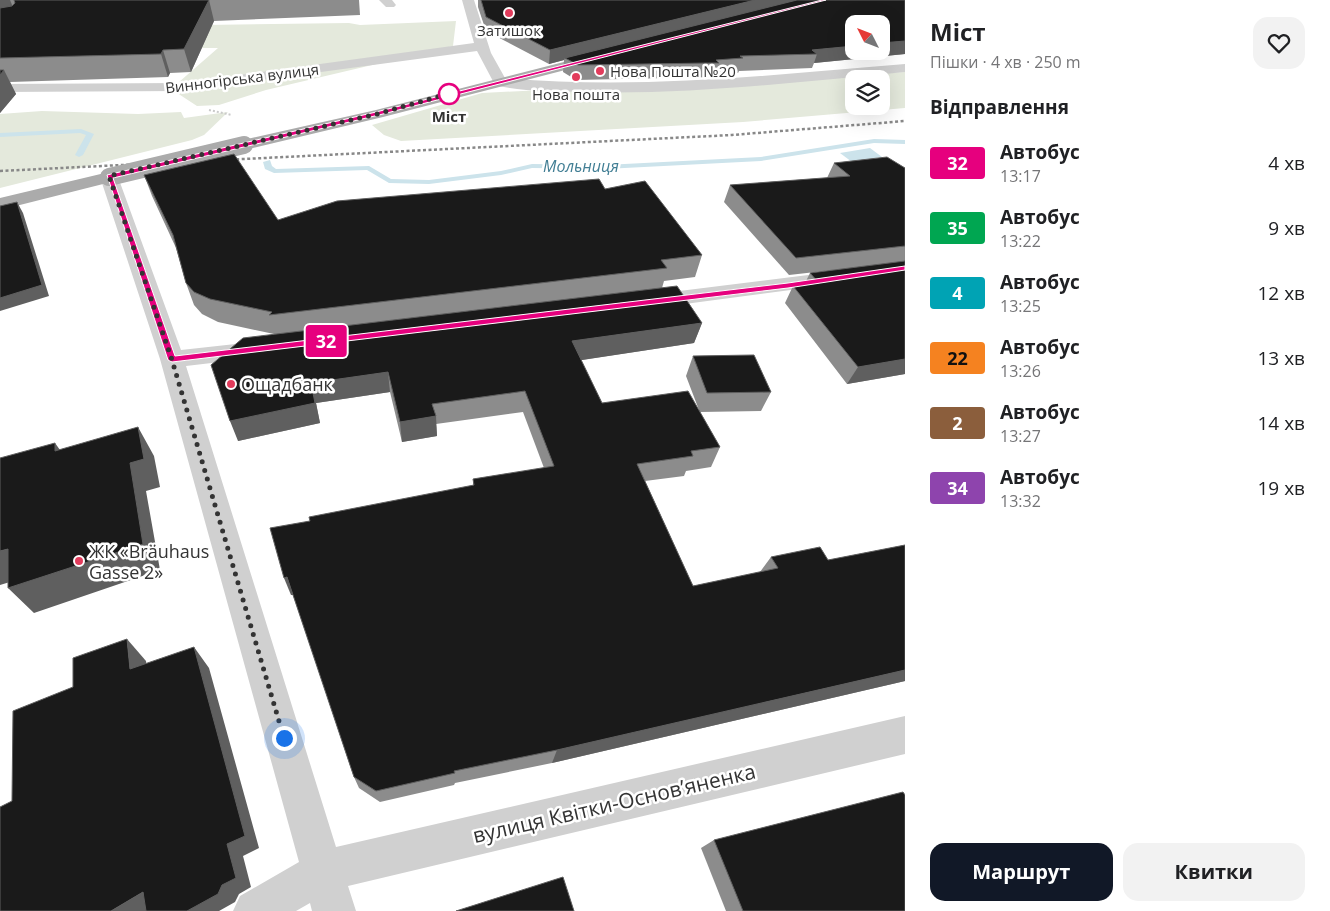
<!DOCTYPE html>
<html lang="uk">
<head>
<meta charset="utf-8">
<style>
	:root { --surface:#fff; --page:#f2f2f2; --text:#202124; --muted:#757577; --accent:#111827 }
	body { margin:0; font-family:"Open Sans",sans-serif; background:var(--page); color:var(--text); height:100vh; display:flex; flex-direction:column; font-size:19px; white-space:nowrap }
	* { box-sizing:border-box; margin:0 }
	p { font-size:16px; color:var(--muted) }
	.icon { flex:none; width:28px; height:28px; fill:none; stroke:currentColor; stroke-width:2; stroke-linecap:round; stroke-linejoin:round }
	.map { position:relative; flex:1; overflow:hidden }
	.panel { display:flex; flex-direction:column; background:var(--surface); width:425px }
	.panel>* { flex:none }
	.badge { padding:0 10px; border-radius:4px; font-size:18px; line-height:32px }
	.needle { width:32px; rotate:312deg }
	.controls { position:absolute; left:845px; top:15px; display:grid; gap:10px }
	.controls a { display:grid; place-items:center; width:45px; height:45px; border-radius:10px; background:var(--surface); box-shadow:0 5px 20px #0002; font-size:25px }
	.you { position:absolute; width:25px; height:25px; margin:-12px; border:4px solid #fff; border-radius:50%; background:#1a73e8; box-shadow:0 0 0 8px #1a73e833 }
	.map>.badge { position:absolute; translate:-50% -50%; box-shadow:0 0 0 2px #fff }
	h2 { padding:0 25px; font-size:19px; line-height:45px }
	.round { display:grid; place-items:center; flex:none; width:52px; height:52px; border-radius:15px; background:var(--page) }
	.head { display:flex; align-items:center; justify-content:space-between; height:85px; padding:0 25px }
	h1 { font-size:24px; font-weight:700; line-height:38px }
	.button { display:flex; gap:10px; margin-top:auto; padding:10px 25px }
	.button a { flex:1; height:58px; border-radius:15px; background:var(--accent); color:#fff; font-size:20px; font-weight:700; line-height:58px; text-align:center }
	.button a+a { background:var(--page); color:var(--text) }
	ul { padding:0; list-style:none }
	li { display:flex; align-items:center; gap:15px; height:65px; padding:0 25px }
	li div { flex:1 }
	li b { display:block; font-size:19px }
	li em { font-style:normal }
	li .badge { min-width:55px; font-weight:700; text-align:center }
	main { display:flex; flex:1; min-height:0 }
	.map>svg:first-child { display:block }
	.green { fill:#e4e9dc; fill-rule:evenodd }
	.water { fill:#cce3eb }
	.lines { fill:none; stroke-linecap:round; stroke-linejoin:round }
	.stream { fill:#cce3eb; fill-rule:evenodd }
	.path { stroke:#cacaca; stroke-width:2; stroke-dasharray:2 2; stroke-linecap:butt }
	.minor { fill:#d0d0d0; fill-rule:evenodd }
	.major { fill:#ababab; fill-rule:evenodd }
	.rail { stroke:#888; stroke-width:2.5; stroke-dasharray:3 2.5; stroke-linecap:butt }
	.major-bridge { stroke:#ababab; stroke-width:18 }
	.wall { fill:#8c8c8c }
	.shaded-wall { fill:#5f5f5f }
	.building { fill:#1a1a1a; stroke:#5f5f5f }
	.line { fill:#e6007e; stroke:#fff }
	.walk { stroke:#333; stroke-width:5; stroke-dasharray:0 9 }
	.poi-dot { fill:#e23c5c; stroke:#fff; stroke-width:2 }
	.stop-dot { fill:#fff; stroke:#e6007e; stroke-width:2.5 }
	.labels { text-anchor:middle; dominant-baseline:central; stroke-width:5; stroke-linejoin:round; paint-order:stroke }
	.far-poi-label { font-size:15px; fill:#333; stroke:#fff }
	.far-street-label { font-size:15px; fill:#333; stroke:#fff }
	.far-stop-label { font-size:15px; font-weight:bold; fill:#333; stroke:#fff }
	.far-water-label { font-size:16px; font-style:italic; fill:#417e94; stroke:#fff }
	.poi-label { font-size:18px; fill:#333; stroke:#fff; text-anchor:start }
	.near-street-label { font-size:21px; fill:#333; stroke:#fff }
</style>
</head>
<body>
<main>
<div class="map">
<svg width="905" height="911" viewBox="0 0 905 911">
	<rect width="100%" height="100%" fill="#fff"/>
	<g class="green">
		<path d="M456,21L453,46L266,90L219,105L197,106L171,89L218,48H84L0,28L349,23L360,25Z"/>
		<path d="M905,72V108L743,122L401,141L384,135L372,125L482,93ZM854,79H881V106H854Z"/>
		<path d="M42,111L138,114L181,112L184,118L228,112L204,135L192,140L0,188V114Z"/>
	</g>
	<path class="water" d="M870,148L882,157L852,162L840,153Z"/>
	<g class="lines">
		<g class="stream">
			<path d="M81,129L94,134L83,155L79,157L75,155L86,135L80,133L0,137V133Z"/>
			<path d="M874,139L905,140V144L874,143L761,161L605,169L532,168L501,175L429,184L389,183L367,170L274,173L265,169L263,162L270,160L272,166L276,169L369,166L391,179L429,180L501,171L532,164L605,165L761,157Z"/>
		</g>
		<path class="path" d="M209,110L232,115"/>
		<g class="minor">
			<path d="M379,0H392L396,5L394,7H386Z"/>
			<path d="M462,0H474L491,53L505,78C639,90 771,75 905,64V72C798,82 690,95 582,92C554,91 522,92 495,85L477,51L180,91L0,92V84L180,83L474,43Z"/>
			<path d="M109,172L115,173L118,177L181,350L262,341L270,343L274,349L270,355L262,357L186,366L336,847L905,716V754L348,886L356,911H312L310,903L296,911H233L240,896L299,862L160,359L100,177L103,173Z"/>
			<path d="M905,263V275L647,309L639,307L636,302L639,297L647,295Z"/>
		</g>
		<g class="major">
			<path d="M599,53L606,57L604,60L383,117L244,150L238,149L236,145L238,141L376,110Z"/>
			<path d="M109,172L115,173L118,177L115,181L0,210V198Z"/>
		</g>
		<path class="rail" d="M0,171L732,135L905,121"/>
		<path class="major-bridge" d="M109,177L244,145"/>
	</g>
	<g class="wall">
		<path d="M0,0H359L360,15L214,21L191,72L170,73L168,77L10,82L16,94L0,113Z"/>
		<path d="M478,0H905V54L814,63L812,68L739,71L738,73L716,74L715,77L576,80L563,72L564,60L549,64L486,31L478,7Z"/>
		<path d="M834,163L905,168V374L847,384L785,303L793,286L804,285L810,273L851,268L789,275L724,202L730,185L827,178Z"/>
		<path d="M144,175L278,220L605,189L702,255L695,277L664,281L662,288L702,323L694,343L581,360L602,403L699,410L686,376L693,356L771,392L761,411L700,412L720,447L711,467L686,471L684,476L645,481L693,586L760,572L771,557L828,560L905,545V681L552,763L455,783L454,785L380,802L359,788L354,777L293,595H291L310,521L473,486V479L544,468L523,412L436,424L437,436L402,442L390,392L316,403L320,423L238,441L274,334L218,322L202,314L194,305L186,283L176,248L152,196Z"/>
		<path d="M714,840L905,911H726L701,848Z"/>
	</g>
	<g class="shaded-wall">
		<path d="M0,0H10L17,17L0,19Z"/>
		<path d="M209,0L214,21L191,72L184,49Z"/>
		<path d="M755,0H803L565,58L564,60L549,64L550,50Z"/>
		<path d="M905,41V54L814,63L817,54L812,50L854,46V51H881V43Z"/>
		<path d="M163,50L170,73L168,77L161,54Z"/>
		<path d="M4,70L16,94L0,113V75Z"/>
		<path d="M17,202L23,213L49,296L0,311V298Z"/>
		<path d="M702,323L694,343L569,362L572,341Z"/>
		<path d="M905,359V374L847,384L858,367Z"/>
		<path d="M388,372L390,392L316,403L320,423L238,441L230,421L311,383Z"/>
		<path d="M436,416L437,436L402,442L400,422Z"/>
		<path d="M138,427L154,456L160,487L146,491L160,570L34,613L8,588L130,463Z"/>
		<path d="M55,443L75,471L55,451Z"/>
		<path d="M8,549L33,575L0,585V551Z"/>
		<path d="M287,577L294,595H291L284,578Z"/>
		<path d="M127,639L146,661L150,689L130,669Z"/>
		<path d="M194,647L209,668L259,848L243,856L251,887L239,894L235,902L219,911H187L227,844Z"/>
		<path d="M905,670V681L552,763L557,750Z"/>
		<path d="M143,892L148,911H111Z"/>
	</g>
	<g class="building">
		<path d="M14,0H209L184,49L163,50L161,54L0,58V8L12,6L15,3Z"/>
		<path d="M481,0H755L550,50L486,17Z"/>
		<path d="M797,0H905V41L881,43V24H854V46L812,50L817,54L740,56L743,58L716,60L719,63H709L578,65L565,58Z"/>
		<path d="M0,70H4L0,75Z"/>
		<path d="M234,154L278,220L337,201L599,179L605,189L645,181L702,255L661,260L667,268L269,315L272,312L210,299L194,292L186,283L173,235L144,175Z"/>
		<path d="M887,157L905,168V246L796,258L730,185L850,176L834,163Z"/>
		<path d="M17,202L42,285L0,298V206Z"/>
		<path d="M905,261V359L858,367L793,286L819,283L810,273Z"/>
		<path d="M677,286L702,323L572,341L602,403L688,391L720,447L691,451L693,456L637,464L693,586L778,568L771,557L820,547L828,560L905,545V670L557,750L454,771L455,773L376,791L354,777L287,577L284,578L270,528L310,521L309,517L474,485L473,479L554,466L525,391L432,404L436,416L400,422L388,372L311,383L315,403L230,421L211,365L243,338Z"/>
		<path d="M754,355L771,392L707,393L693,356Z"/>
		<path d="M138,427L144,459L130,463L143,544L8,588V549L0,551V458L55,443V451Z"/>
		<path d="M127,639L130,669L194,647L245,836L227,844L236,878L222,885L218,894L187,911H146L143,892L111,911H0V807L12,801L13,711L73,687V658Z"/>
		<path d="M903,792L905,795V911H743L714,840Z"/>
		<path d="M563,877L574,911H456Z"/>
	</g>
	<path class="line" d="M822,0H826L379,115L113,178L175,356L788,283L905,266V270L788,288L172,362L168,360L107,175L376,112Z"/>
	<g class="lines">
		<path class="walk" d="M284,738L172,360L109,176L377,114L455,92L449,94"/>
	</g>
	<g class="poi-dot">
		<circle cx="509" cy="13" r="5"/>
		<circle cx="600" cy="71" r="5"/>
		<circle cx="576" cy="77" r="5"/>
		<circle cx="231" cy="384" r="5"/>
		<circle cx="79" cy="561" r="5"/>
	</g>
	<circle class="stop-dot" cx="449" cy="94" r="10"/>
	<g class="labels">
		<g class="far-poi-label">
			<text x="509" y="30">Затишок</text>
			<text x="610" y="71" text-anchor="start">Нова Пошта №20</text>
			<text x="576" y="94">Нова пошта</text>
		</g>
		<g class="far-street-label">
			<text transform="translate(242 78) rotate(-7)">Винногірська вулиця</text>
		</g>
		<g class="far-stop-label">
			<text x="449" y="116">Міст</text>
		</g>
		<g class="far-water-label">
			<text x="581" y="166">Мольниця</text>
		</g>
		<g class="poi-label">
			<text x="241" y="384">Ощадбанк</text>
			<text x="89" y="551">ЖК «Bräuhaus<tspan x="89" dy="21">Gasse 2»</tspan></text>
		</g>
		<g class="near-street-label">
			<text transform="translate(614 803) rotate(-13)">вулиця Квітки-Основʼяненка</text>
		</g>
	</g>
</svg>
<div class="controls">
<a><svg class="needle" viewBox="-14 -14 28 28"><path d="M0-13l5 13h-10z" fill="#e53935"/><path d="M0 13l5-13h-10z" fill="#757577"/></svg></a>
<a><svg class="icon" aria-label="layers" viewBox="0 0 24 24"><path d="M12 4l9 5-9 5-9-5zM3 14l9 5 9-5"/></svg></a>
</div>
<div class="you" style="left:284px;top:738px"></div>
<b class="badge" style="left:326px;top:341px;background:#e6007e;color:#fff">32</b>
</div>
<section class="panel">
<div class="head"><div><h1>Міст</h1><p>Пішки · 4 хв · 250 m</p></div><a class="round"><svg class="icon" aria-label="heart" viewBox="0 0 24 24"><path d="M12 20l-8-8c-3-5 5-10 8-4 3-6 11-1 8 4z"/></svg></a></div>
<h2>Відправлення</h2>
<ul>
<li><span class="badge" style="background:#e6007e;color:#fff">32</span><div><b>Автобус</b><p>13:17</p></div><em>4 хв</em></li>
<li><span class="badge" style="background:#00a651;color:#fff">35</span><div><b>Автобус</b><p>13:22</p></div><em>9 хв</em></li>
<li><span class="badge" style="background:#00a3b4;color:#fff">4</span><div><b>Автобус</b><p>13:25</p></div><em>12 хв</em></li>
<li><span class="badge" style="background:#f58220;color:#111">22</span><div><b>Автобус</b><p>13:26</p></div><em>13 хв</em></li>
<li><span class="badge" style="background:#8b5e3c;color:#fff">2</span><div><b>Автобус</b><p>13:27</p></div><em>14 хв</em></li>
<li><span class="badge" style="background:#8e44ad;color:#fff">34</span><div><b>Автобус</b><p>13:32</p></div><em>19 хв</em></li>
</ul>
<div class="button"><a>Маршрут</a><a>Квитки</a></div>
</section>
</main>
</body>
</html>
